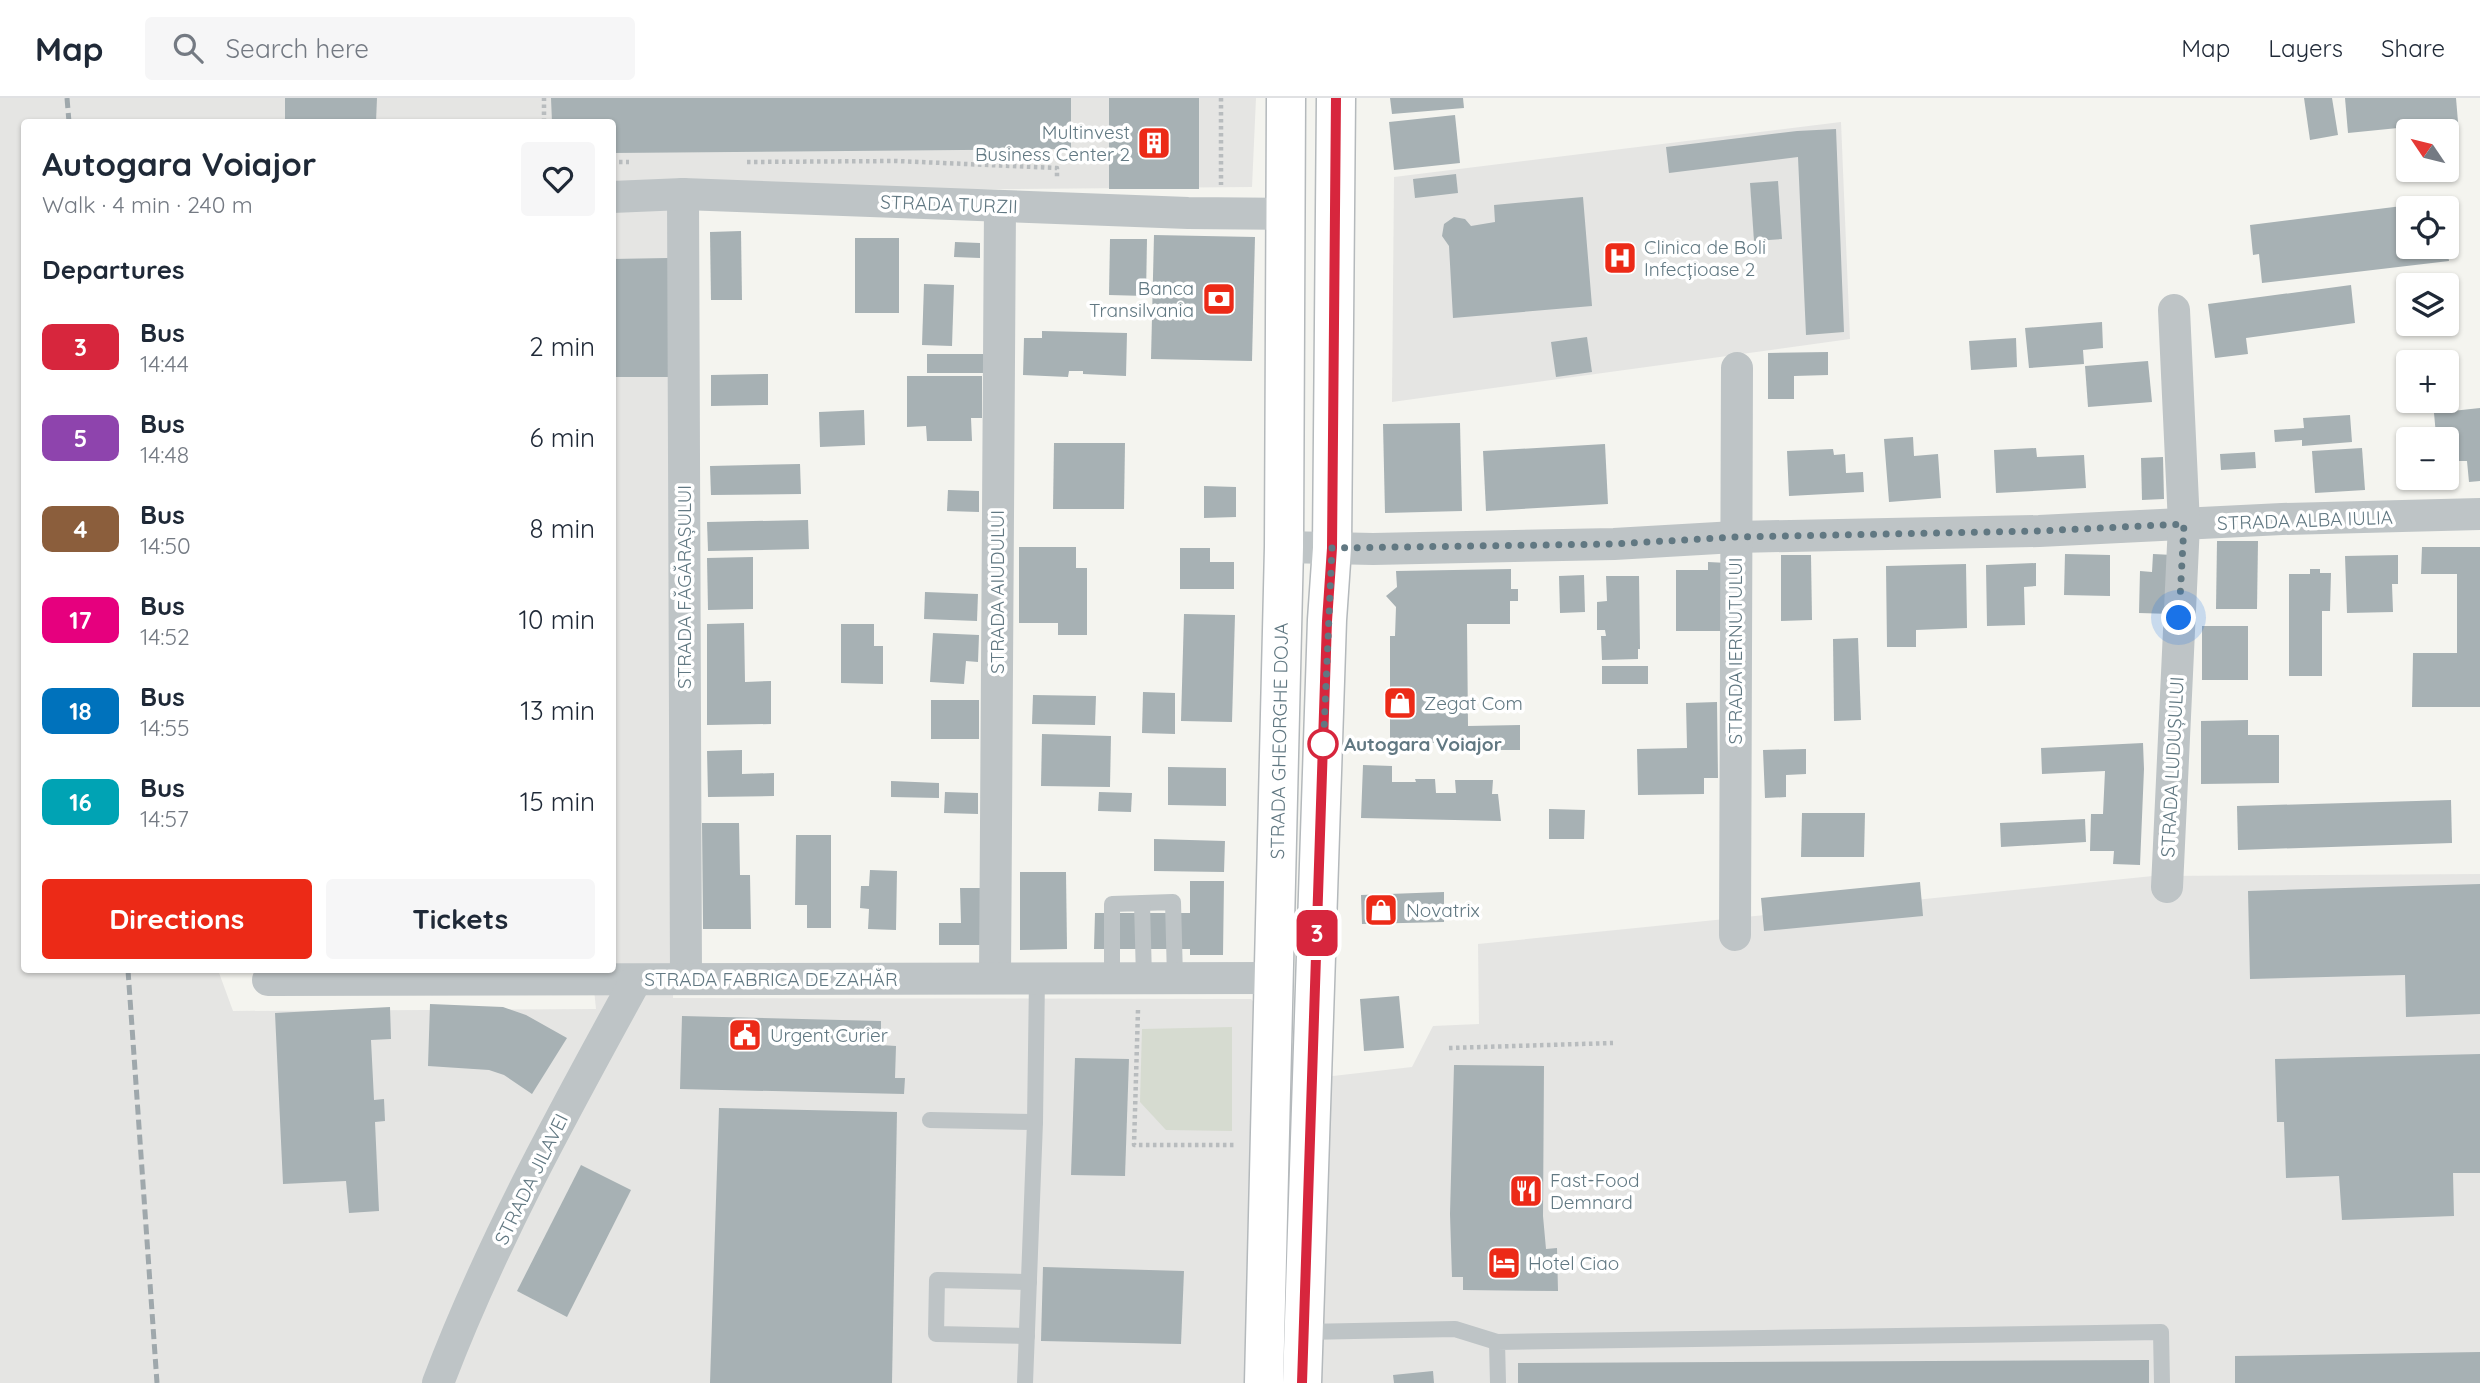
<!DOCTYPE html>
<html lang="en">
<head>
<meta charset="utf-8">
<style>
	:root { --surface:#fff; --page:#f6f6f7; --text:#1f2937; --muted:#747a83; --line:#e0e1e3; --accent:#ec2a17 }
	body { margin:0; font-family:Quicksand,sans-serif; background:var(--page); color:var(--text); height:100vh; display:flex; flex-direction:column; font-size:26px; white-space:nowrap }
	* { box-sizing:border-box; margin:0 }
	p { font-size:23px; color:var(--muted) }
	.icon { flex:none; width:38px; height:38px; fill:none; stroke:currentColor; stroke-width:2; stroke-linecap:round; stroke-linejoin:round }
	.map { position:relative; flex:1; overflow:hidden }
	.drawer { position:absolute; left:21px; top:21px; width:595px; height:854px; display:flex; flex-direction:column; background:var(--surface); border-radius:7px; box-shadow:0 2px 5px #0004 }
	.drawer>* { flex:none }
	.badge { padding:0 14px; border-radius:10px; font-size:24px; line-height:46px }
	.needle { width:46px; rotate:305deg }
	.tools { position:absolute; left:2396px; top:21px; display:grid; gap:14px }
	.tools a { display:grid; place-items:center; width:63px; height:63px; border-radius:7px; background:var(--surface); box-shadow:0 2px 5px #0004; font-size:35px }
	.you { position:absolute; width:35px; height:35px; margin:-18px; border:5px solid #fff; border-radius:50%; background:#1a73e8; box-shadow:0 0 0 10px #1a73e833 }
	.map>.badge { position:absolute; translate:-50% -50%; box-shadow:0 0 0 4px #fff }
	h2 { padding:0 21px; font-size:26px; line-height:63px }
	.round { display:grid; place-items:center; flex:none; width:74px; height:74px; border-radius:7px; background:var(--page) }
	.head { display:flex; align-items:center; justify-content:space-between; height:119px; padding:0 21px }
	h1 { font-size:33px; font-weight:800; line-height:52px }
	.primary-button { display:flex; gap:14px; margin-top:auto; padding:14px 21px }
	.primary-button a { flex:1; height:80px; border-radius:7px; background:var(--accent); color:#fff; font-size:28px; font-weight:800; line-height:80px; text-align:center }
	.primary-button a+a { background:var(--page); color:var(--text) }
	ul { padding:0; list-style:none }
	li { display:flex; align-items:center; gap:21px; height:91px; padding:0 21px }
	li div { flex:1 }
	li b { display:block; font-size:26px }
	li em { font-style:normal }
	li .badge { min-width:77px; font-weight:700; text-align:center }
	header { display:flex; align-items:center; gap:42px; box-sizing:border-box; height:98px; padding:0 35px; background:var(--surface); border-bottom:2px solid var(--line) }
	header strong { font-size:33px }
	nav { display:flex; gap:38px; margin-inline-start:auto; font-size:24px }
	.search { width:490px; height:63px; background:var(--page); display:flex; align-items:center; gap:18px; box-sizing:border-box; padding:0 24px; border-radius:7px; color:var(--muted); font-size:26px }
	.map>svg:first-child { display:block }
	.built { fill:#e5e5e3; fill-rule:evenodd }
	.green { fill:#d6dbd0 }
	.building { fill:#a7b1b4 }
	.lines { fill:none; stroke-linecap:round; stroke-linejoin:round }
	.primary-casing { stroke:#b4b9bc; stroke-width:41 }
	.path { stroke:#b8bcbe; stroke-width:4.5; stroke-dasharray:3.5 3.5; stroke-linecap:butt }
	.service { stroke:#bec4c6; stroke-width:16 }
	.minor { stroke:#bec4c6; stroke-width:32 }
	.primary { stroke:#fff; stroke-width:38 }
	.rail { stroke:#9fa8ac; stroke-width:5; stroke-dasharray:10 5; stroke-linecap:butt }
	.line-casing { stroke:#fff; stroke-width:16 }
	.line { stroke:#d7263d; stroke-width:10 }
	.walk { stroke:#617882; stroke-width:7; stroke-dasharray:0 12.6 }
	.stop-dot { fill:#fff; stroke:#d7263d; stroke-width:3.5 }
	.labels { text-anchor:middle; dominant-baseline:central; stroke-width:7; stroke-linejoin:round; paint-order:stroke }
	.poi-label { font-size:19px; fill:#617882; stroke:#fff; text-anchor:start }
	.street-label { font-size:19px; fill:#617882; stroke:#fff }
	.stop-label { font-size:19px; font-weight:bold; fill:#617882; stroke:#fff; text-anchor:start }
</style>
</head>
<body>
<header>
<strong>Map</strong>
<div class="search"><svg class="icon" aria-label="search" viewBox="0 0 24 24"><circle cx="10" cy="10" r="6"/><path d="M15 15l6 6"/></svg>Search here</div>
<nav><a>Map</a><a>Layers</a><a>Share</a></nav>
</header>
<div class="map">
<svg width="2480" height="1285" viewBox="0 0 2480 1285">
	<rect width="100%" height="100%" fill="#f4f4ef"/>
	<g class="built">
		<path d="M0,0H1256L1252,89L673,94V900L1251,901L1324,979L1412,969L1433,928L1479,926L1478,846L2153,778L2480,776V1285H0ZM24,24H612V872H592L596,911L233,913L218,872H24Z"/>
		<path d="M1841,24L1850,241L1392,304L1394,79Z"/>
	</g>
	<path class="green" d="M1232,929V1033L1166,1032L1140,1004L1142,931Z"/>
	<g class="building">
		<path d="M285,0H377L376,24H285Z"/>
		<path d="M551,0H1071V51L612,55V24H552Z"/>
		<rect x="1109" y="0" width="90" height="91"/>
		<path d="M1390,0H1463L1464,10L1392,16Z"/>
		<path d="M2304,0H2332L2338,37L2310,42Z"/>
		<path d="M2345,0H2456L2458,24L2348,35Z"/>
		<path d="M1455,17L1460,65L1394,72L1389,24Z"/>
		<path d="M1836,31L1844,234L1806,237L1798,59L1669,75L1666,49L1797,33Z"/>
		<path d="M1456,76L1458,95L1415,100L1413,81Z"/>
		<path d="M1778,83L1782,141L1754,143L1750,85Z"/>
		<path d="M1583,99L1592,208L1453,220L1449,148L1442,138L1444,126L1454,119L1465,121L1471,128L1495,124L1494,107Z"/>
		<path d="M2442,103V110H2408V149H2447L2449,163L2262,185L2259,156L2253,157L2250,127Z"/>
		<path d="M741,133L742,202H711L710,134Z"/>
		<path d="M1154,137L1255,139L1252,263L1151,261Z"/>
		<rect x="855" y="140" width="44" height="75"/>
		<path d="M1110,141H1147L1146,198L1109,197Z"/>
		<path d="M955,144L980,145V160L954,159Z"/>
		<path d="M668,160L669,279H612V161Z"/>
		<path d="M924,186L954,187L952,248L922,247Z"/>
		<path d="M2351,187L2355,225L2246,240L2248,256L2215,260L2208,206Z"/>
		<path d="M2102,224L2103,250L2083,252L2084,266L2029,270L2025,230Z"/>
		<path d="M1042,233L1127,235L1126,278L1083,276V273H1069L1068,279L1023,277L1024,240H1042Z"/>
		<path d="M1587,239L1592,274L1556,279L1551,244Z"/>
		<path d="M2016,240L2017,269L1971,272L1969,243Z"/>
		<path d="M1828,254V277L1794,278V301H1768V255Z"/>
		<rect x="927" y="256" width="57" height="19"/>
		<path d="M2148,263L2152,304L2088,309L2085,268Z"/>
		<path d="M768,276V307L711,308V277Z"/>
		<path d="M907,278H982V320H971L972,343H927L926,328L907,329Z"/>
		<path d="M2480,310V383L2469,384L2467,363H2458L2456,335L2436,337L2434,315Z"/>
		<path d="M864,312L865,347L820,349L819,314Z"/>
		<path d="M2350,317L2352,344L2302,348V342L2275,344L2274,332L2304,330L2303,320Z"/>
		<path d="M1460,325L1462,413L1385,415L1383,326Z"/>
		<path d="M1913,339L1914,358L1938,356L1941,400L1889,404L1884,341Z"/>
		<path d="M1054,345H1125L1124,411H1053Z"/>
		<path d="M1605,346L1608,406L1486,413L1483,353Z"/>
		<path d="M2036,350L2037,359L2084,357L2086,390L1996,395L1994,352Z"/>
		<path d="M2362,350L2365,392L2315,395L2312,353Z"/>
		<path d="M1833,351L1834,357L1845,356L1846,375L1863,374L1864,394L1789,398L1787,353Z"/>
		<path d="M2255,354L2256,370L2221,372L2220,356Z"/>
		<path d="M2163,359L2164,401L2142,402L2141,360Z"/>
		<path d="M800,366L801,396L711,397L710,368Z"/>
		<rect x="2410" y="380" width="15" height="12"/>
		<path d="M1204,388L1236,389V419L1204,420Z"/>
		<path d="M948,392L979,393V414L947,413Z"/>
		<path d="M808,422L809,451L708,453L707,424Z"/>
		<path d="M2217,443H2258L2257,511H2216Z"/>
		<path d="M1019,449H1076V470H1087V537H1058V525H1019Z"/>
		<path d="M2422,449H2480V609H2412L2413,555H2457V476H2421Z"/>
		<path d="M1180,450H1210V464H1234V491H1180Z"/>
		<path d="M2065,456L2110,457V498L2064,497Z"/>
		<path d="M2153,456L2173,457L2172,516L2139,515L2140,473L2152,474Z"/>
		<path d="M1781,457H1811L1812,522L1781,523Z"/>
		<path d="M2398,457V486H2392L2393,514L2347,515L2345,458Z"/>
		<path d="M753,459V511L708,512L707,460Z"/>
		<path d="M1708,464L1728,465V533H1676V472H1708Z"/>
		<path d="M2036,465V488L2024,489L2025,527L1987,528L1986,467Z"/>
		<path d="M1966,466L1967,530L1916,532V549H1887L1886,468Z"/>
		<path d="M1511,471V491H1518V503H1510V526H1467L1468,628L1520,627V652H1476V645H1390V538H1395L1396,509L1386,498L1397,489L1396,473Z"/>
		<path d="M2310,471H2320V475H2331L2330,513H2322V578H2289V476H2310Z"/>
		<path d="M1584,477L1585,514L1560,515L1559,478Z"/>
		<path d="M1606,478H1639L1640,551H1638V561L1602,562L1601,538H1606L1605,532H1597V504L1607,503Z"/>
		<path d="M925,494L978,496L977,523L924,521Z"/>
		<path d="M1184,516L1235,517L1232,624L1181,623Z"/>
		<path d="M744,525L745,584L771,583V626L707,627V526Z"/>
		<path d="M841,526H874V548H883V586L841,585Z"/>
		<rect x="2202" y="528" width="46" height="54"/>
		<path d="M933,535L979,537L978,564L966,563L964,586L930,584Z"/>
		<path d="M1858,540L1861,622L1834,623L1833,541Z"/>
		<rect x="1602" y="568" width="46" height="18"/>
		<path d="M1143,594L1175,595V636L1142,635Z"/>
		<path d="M1033,597L1096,598L1095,627L1032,626Z"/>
		<rect x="931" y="602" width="48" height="39"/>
		<path d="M1717,604L1718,680H1704V696L1638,697L1637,651L1687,650L1686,605Z"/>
		<path d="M2248,622V637H2279V685L2201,686V623Z"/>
		<path d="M1042,636L1111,638L1110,689L1041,688Z"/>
		<path d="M2143,645L2144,671L2140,767L2113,766L2114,753H2090L2091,716H2103L2105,673L2042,676L2041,650Z"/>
		<path d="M1806,651V676L1786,677V699L1765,700L1763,652Z"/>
		<path d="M742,652V676L774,675V698L708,699L707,653Z"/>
		<path d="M1363,667L1392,668V684H1416L1415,681H1435L1436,695H1456L1455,682H1493L1492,696H1498L1501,723L1361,720Z"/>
		<path d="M1168,669L1226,670V708L1168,707Z"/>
		<path d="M891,683L939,685V700L891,699Z"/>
		<path d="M945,694L978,695V716L944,715Z"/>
		<path d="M1099,694L1132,695L1131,714L1098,713Z"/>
		<path d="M2451,702L2452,745L2238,752L2237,708Z"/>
		<path d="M1549,711L1585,712L1584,741H1549Z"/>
		<path d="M1802,715H1865L1864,759H1801Z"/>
		<path d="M2085,721L2086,744L2001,749L2000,725Z"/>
		<path d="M702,725H739L740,777H750L751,831H703Z"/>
		<path d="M796,737H831V830H807V807H795Z"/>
		<path d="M1154,741L1225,743L1224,774L1154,773Z"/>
		<path d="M870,772L897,773L896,832L868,831L869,811L860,810L861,788H869Z"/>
		<path d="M1020,774H1066L1067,851L1020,852Z"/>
		<path d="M1190,783H1224L1223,857H1190V851H1094L1095,815H1190Z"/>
		<path d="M1920,784L1923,818L1764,833L1761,800Z"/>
		<path d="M2480,786V916L2406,919L2405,877L2250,881L2248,793Z"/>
		<path d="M960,790H981V847H939V825H961Z"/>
		<path d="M1444,794V824L1362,826L1361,797Z"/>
		<path d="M1399,898L1404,950L1364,953L1360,901Z"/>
		<path d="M430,906L503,909L526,917L567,940L532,996L504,977L489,972L428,968Z"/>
		<path d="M390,909L391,941L371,942L374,1002L384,1001L385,1023L375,1024L379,1113L349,1115L346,1083L283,1086L275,915Z"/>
		<path d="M682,918L881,923V947L896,948L895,980H905L904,996L680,991Z"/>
		<path d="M2480,956V1075H2453L2454,1118L2342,1122L2339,1078L2286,1080L2284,1024H2277L2275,961Z"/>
		<path d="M1075,960L1129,961L1125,1078L1071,1077Z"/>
		<path d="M1454,967L1544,968L1543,1118L1546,1151L1557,1150L1558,1193L1463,1192V1179H1452L1450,1116Z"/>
		<path d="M719,1010L897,1014L892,1285H710Z"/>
		<path d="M581,1067L631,1092L567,1219L517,1193Z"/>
		<path d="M1043,1169L1184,1173L1181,1246L1041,1243Z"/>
		<path d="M2480,1254V1285H2235V1258Z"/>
		<path d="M2149,1262V1285H1518V1265Z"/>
		<path d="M1433,1273L1434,1285H1394L1393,1277Z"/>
	</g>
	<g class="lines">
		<defs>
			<g id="primary">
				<path d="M1264,1285L1284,449L1286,0"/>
				<path d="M1302,1285L1327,522L1332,450L1336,0"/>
			</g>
		</defs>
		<use href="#primary" class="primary-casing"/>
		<g class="path">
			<path d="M1221,0V87"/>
			<path d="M544,24V0"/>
			<path d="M612,64H629"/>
			<path d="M747,64L897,63L1057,70V79"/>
			<path d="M1138,912L1134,1047H1236"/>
			<path d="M1449,950L1613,945"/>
		</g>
		<g class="service">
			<path d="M1142,805L1173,804L1175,880"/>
			<path d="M1112,880V806L1142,805L1144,880"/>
			<path d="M930,1022L1035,1024"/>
			<path d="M1304,1234L1455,1231L1497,1244"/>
			<path d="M1027,1238L936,1236L937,1182L1029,1184"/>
			<path d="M1025,1285L1035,1024L1037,880"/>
			<path d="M1498,1285L1497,1244L2161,1234L2162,1285"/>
		</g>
		<g class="minor">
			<path d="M683,96L686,881"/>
			<path d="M612,99L683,96L1188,115L1286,116"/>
			<path d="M1284,449L1373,451L1614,446L1735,439L2039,433L2282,421L2480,416"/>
			<path d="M2167,789L2184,426L2174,212"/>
			<path d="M1735,837L1737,270"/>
			<path d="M995,880L1000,108"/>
			<path d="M268,882L1274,880"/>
			<path d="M438,1285C491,1145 564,1013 636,882"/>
		</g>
		<use href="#primary" class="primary"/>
		<g class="rail">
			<path d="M67,0L69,24"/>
			<path d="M128,872L157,1285"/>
		</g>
	</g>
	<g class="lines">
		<defs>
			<path id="line" d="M1302,1285L1327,523L1332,450L1336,0"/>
		</defs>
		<use href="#line" class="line-casing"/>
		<use href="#line" class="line"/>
		<path class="walk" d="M1323,646V655L1332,450L1614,446L1735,439L2039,433L2184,426L2179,520"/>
	</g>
	<defs>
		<symbol id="building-square" viewBox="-11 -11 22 22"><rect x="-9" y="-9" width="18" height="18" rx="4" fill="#ec2a17" stroke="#fff"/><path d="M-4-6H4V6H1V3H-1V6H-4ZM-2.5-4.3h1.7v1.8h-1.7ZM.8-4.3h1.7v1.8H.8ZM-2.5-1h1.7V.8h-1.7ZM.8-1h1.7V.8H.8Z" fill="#fff"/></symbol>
		<symbol id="hospital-square" viewBox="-11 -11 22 22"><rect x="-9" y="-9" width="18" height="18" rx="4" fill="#ec2a17" stroke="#fff"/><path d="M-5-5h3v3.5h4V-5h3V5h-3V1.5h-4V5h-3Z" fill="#fff"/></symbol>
		<symbol id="bank-square" viewBox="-11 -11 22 22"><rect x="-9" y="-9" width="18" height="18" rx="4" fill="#ec2a17" stroke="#fff"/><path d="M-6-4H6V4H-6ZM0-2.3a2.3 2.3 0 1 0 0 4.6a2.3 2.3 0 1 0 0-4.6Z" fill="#fff"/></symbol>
		<symbol id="shop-square" viewBox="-11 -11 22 22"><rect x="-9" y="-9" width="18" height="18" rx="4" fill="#ec2a17" stroke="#fff"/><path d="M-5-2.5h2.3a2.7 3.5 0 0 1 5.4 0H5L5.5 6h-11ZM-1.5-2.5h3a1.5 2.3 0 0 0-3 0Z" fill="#fff"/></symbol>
		<symbol id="civic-square" viewBox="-11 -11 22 22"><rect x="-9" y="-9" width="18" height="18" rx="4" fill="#ec2a17" stroke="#fff"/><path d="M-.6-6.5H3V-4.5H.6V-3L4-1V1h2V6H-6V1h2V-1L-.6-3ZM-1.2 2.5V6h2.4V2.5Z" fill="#fff"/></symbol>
		<symbol id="restaurant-square" viewBox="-11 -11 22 22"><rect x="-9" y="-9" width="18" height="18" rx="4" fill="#ec2a17" stroke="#fff"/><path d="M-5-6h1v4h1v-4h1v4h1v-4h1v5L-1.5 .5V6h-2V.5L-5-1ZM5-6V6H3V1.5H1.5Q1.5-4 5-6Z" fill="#fff"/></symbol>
		<symbol id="hotel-square" viewBox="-11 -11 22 22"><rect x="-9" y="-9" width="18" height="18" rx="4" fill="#ec2a17" stroke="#fff"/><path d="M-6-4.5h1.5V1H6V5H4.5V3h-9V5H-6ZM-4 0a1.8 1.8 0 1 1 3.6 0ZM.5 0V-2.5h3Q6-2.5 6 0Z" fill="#fff"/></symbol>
	</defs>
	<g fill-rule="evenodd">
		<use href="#building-square" x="1135" y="26" width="38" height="38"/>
		<use href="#hospital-square" x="1601" y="141" width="38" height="38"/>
		<use href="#bank-square" x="1200" y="182" width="38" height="38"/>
		<use href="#shop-square" x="1381" y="586" width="38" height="38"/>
		<use href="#shop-square" x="1362" y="793" width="38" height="38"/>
		<use href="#civic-square" x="726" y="918" width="38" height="38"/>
		<use href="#restaurant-square" x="1507" y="1074" width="38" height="38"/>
		<use href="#hotel-square" x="1485" y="1146" width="38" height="38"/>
	</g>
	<circle class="stop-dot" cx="1323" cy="646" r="14"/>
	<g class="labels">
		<g class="poi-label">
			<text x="1130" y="34" text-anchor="end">Multinvest<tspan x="1130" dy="22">Business Center 2</tspan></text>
			<text x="1644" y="149">Clinica de Boli<tspan x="1644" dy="22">Infecțioase 2</tspan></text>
			<text x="1194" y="190" text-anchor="end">Banca<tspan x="1194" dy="22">Transilvania</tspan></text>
			<text x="1424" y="605">Zegat Com</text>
			<text x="1406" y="812">Novatrix</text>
			<text x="770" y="937">Urgent Curier</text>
			<text x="1550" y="1082">Fast-Food<tspan x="1550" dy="22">Demnard</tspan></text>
			<text x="1528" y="1165">Hotel Ciao</text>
		</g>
		<g class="street-label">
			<text transform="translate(949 106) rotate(2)">STRADA TURZII</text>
			<text transform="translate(2305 422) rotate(-2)">STRADA ALBA IULIA</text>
			<text transform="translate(684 489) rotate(-90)">STRADA FĂGĂRAȘULUI</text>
			<text transform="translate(997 494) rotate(-90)">STRADA AIUDULUI</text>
			<text transform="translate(1735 553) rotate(-90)">STRADA IERNUTULUI</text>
			<text transform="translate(1279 643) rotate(-89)">STRADA GHEORGHE DOJA</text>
			<text transform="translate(2172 669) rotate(-87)">STRADA LUDUȘULUI</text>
			<text x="771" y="881">STRADA FABRICA DE ZAHĂR</text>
			<text transform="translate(531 1081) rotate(-64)">STRADA JILAVEI</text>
		</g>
		<g class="stop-label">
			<text x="1344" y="646">Autogara Voiajor</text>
		</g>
	</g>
</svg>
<div class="tools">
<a><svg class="needle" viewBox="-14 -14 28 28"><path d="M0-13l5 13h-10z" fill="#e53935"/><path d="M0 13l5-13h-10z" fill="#747a83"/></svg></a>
<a><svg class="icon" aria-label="locate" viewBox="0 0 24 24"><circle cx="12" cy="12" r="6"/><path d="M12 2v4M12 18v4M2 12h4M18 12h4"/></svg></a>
<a><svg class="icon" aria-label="layers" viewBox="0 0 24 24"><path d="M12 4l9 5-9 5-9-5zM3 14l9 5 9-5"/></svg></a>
<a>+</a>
<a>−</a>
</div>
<div class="you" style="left:2179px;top:520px"></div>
<b class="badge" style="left:1317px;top:835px;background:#d7263d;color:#fff">3</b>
<section class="drawer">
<div class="head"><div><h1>Autogara Voiajor</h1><p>Walk · 4 min · 240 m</p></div><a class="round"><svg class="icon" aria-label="heart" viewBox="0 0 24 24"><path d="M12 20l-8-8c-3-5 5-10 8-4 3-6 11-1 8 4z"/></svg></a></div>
<h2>Departures</h2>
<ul>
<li><span class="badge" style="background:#d7263d;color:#fff">3</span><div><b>Bus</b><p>14:44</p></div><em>2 min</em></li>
<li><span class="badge" style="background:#8e44ad;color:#fff">5</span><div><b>Bus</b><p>14:48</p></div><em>6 min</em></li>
<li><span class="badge" style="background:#8b5e3c;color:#fff">4</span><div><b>Bus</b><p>14:50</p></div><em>8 min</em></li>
<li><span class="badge" style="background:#e6007e;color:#fff">17</span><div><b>Bus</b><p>14:52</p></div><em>10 min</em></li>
<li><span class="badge" style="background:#0072bc;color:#fff">18</span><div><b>Bus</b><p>14:55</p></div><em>13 min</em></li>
<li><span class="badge" style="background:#00a3b4;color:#fff">16</span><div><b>Bus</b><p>14:57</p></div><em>15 min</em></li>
</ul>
<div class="primary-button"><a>Directions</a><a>Tickets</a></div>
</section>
</div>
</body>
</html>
